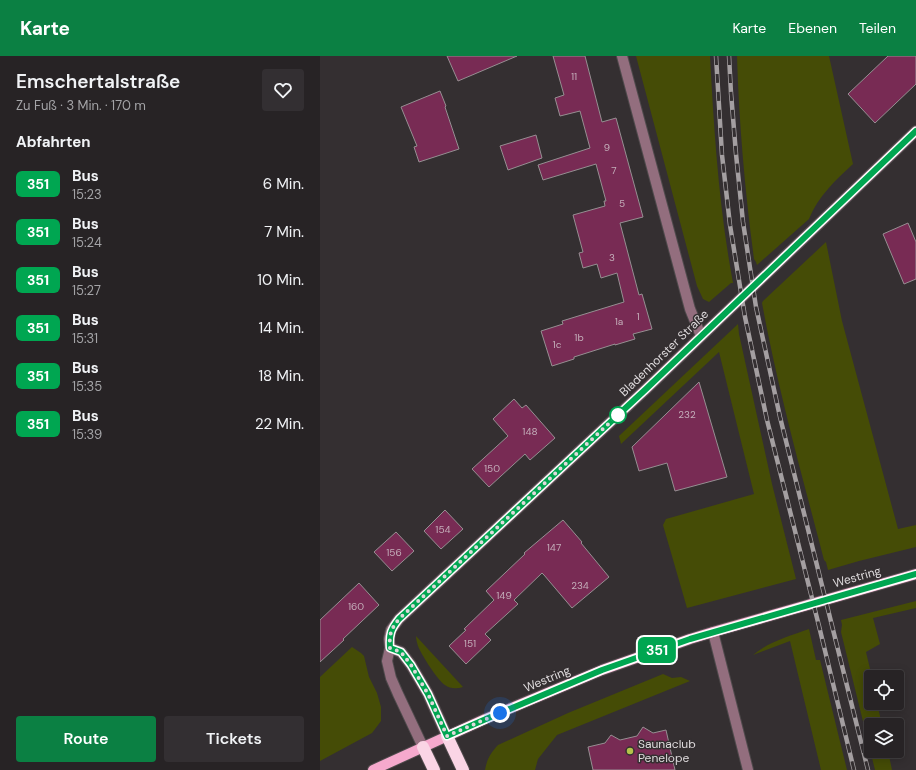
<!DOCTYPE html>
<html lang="de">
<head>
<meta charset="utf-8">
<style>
	:root { --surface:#272325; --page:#332f32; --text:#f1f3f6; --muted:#a4a4a7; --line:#434042; --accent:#0b8043 }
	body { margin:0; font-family:"DM Sans",sans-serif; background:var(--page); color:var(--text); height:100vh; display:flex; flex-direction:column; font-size:15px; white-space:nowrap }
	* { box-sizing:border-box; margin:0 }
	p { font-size:13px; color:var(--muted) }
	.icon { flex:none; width:22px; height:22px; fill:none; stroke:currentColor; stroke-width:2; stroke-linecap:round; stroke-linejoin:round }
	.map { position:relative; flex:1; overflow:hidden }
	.details { display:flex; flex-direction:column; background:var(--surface); width:320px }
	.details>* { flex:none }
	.badge { padding:0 8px; border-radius:6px; font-size:14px; line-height:26px }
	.fabs { position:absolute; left:544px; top:614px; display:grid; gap:8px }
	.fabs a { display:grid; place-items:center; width:40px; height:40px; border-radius:4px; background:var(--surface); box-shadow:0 2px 10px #0003,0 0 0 1px var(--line); font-size:20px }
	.you { position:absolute; width:20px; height:20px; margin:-10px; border:3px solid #fff; border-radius:50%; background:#1a73e8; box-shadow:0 0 0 6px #1a73e833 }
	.map>.badge { position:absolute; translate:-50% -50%; box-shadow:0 0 0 2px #fff }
	h2 { padding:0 16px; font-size:15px; line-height:36px }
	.round { display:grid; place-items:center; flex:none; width:42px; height:42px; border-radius:4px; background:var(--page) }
	.summary { display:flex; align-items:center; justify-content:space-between; height:68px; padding:0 16px }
	h1 { font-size:19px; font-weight:600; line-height:30px }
	.primary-button { display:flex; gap:8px; margin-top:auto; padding:8px 16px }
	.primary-button a { flex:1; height:46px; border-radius:4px; background:var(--accent); color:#fff; font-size:16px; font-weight:600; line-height:46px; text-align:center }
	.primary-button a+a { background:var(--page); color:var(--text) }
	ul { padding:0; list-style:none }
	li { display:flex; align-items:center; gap:12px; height:48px; padding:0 16px }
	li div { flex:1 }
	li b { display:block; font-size:15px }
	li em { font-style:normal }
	li .badge { min-width:44px; font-weight:700; text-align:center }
	header { display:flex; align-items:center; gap:24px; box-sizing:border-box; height:56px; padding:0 20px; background:var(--accent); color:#fff }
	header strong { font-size:19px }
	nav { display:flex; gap:22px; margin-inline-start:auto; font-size:14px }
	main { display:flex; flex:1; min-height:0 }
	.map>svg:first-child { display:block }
	.green { fill:#454c06 }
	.building { fill:#782b54; stroke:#968f92 }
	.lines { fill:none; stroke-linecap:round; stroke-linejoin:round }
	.minor-casing { stroke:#4f4a4c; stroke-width:12 }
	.major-casing { stroke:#4f4a4c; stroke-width:12 }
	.highway-casing { stroke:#4f4a4c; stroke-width:14 }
	.minor { stroke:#936e7e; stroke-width:10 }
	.major { stroke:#f6a9cd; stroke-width:10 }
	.highway { stroke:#fad5e5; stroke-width:12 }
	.rail-casing { stroke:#a49fa1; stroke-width:4.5 }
	.rail { stroke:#342f31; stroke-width:3; stroke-dasharray:9; stroke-linecap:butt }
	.line-casing { stroke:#fff; stroke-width:9 }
	.line { stroke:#00a651; stroke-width:6 }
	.walk { stroke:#dedadc; stroke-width:4; stroke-dasharray:0 7.2 }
	.stop-dot { fill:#fff; stroke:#00a651; stroke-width:2 }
	.poi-dot { fill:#b4c24a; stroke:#342f31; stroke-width:1.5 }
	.labels { text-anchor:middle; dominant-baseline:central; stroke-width:3; stroke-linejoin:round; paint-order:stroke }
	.number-label { font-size:10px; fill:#c4aeba }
	.street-label { font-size:12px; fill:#dedadc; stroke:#342f31 }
	.poi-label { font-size:12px; fill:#dedadc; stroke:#342f31; text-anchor:start }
</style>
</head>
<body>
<header>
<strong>Karte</strong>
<nav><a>Karte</a><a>Ebenen</a><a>Teilen</a></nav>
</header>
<main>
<section class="details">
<div class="summary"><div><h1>Emschertalstraße</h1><p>Zu Fuß · 3 Min. · 170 m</p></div><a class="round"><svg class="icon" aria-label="heart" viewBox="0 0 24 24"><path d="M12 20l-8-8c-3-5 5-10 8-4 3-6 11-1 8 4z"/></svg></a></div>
<h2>Abfahrten</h2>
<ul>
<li><span class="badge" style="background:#00a651;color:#fff">351</span><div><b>Bus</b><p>15:23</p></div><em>6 Min.</em></li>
<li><span class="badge" style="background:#00a651;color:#fff">351</span><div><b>Bus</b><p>15:24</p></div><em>7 Min.</em></li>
<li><span class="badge" style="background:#00a651;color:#fff">351</span><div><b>Bus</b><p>15:27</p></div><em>10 Min.</em></li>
<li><span class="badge" style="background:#00a651;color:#fff">351</span><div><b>Bus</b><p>15:31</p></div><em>14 Min.</em></li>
<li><span class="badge" style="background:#00a651;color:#fff">351</span><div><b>Bus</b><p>15:35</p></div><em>18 Min.</em></li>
<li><span class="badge" style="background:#00a651;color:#fff">351</span><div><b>Bus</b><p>15:39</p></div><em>22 Min.</em></li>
</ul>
<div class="primary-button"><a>Route</a><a>Tickets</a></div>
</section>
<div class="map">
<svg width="596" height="714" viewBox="0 0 596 714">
	<rect width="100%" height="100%" fill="#342f31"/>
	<g class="green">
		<path d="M316,0H390C394,76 399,152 413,227H411L389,246L383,243L377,230Z"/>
		<path d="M417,0H509L533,108C516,124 498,140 489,163L437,209L436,206L434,203C425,135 419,68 417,0Z"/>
		<path d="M506,186L522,265L578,473L596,469V491L539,505L508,514L506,506L504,504C482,419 458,334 442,247L443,245Z"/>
		<path d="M418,268L419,278L452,428L476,523L367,552L343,469L346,463L434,438L399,296L301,388L299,380Z"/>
		<path d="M596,545V552L553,562L560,588L546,596L552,621H551V647H557L562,669H551V695H568L572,714H555L521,576L522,569L521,564Z"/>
		<path d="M489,573L496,604H500L527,714H501L470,585L433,599C448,586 470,580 489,573Z"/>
		<path d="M96,580L143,631C137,633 130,633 125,629C118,625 101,598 98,590C97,587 96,583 96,580Z"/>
		<path d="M32,591L41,597L44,600L49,621L57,637L61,651V665L52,677L0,705V621Z"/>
		<path d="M343,618L352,622L361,621L370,625L237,679L218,703L215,714H165C167,703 170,698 178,689L248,657Z"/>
	</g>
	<g class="building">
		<path d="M127,0H197L138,25Z"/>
		<path d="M233,0H265L282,66L296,62L323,161L300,167L319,239L322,238L332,273L313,278L315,283L295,289V288L254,301V303L232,310L221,275L243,268L242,265L304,246L297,217L281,222L277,208L263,212L259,197L263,196L253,159L285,150L284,145H286L276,108L223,124L218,109L270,92L260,55L240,60L235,42L244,39Z"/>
		<path d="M568,0H596V28L555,67L528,38Z"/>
		<path d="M120,35L126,50L125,51L139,93L99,106L94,91L97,90L81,51Z"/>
		<path d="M216,79L222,102L188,114L180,90Z"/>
		<path d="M588,167L596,186V223L584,228L563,178Z"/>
		<path d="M379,326L407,421L355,435L347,407L319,415L312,391Z"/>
		<path d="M194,343L202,352L206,349L235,382L210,404L205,398L169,431L152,413L188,380L173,363Z"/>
		<path d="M125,454L143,473L121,493L104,475Z"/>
		<path d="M243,464L262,486L261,487L289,521L252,552L224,519L222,517L194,544L198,548L165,578L171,584L146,608L129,590L146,574L144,573L174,544L166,535L205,498L204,497Z"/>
		<path d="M76,476L94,495L72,515L54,496Z"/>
		<path d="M39,527L59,549L23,583L24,584L0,606V564Z"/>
		<path d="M323,671L333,677L346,674L355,714H273L268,691L285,687L291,679L300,684L317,680Z"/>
	</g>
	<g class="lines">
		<defs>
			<g id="minor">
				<path d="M302,0L370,253L381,280"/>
				<path d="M393,576L428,714"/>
				<path d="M70,592L81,596L91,609L108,638L127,680"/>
				<path d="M103,691L78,638L71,622L67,605L70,592L69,583L71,574L79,563L326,333L596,75"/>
			</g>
			<path id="major" d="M53,714L165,663L282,614L370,583L393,576L596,518"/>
			<g id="highway">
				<path d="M127,680L143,714"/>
				<path d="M103,691L114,714"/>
			</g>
		</defs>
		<use href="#minor" class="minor-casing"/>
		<use href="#major" class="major-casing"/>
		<use href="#highway" class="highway-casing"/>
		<use href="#minor" class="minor"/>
		<use href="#major" class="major"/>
		<use href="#highway" class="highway"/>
		<defs>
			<g id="rail">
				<path d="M396,0L402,99L410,169L425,261L447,364L499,570L534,714"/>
				<path d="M409,0L411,37L416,98L423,166L436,251L460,361L548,714"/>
			</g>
		</defs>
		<use href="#rail" class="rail-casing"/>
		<use href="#rail" class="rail"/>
	</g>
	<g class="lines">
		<defs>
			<path id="line" d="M596,75L326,333L79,563C71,573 69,578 70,592L81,596L91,609L108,638L127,680L166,663L282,614L370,583L596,518"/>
		</defs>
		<use href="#line" class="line-casing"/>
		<use href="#line" class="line"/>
		<path class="walk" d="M180,657L127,680L108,638L91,609L81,596L70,592C69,578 71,573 79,563L298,359"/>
	</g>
	<circle class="stop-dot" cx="298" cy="359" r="8"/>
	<circle class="poi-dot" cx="310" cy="695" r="4"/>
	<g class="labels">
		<g class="number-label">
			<text x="254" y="20">11</text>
			<text x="287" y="91">9</text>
			<text x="294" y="114">7</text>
			<text x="302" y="147">5</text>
			<text x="292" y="201">3</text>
			<text x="318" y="260">1</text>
			<text x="299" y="265">1a</text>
			<text x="259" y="281">1b</text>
			<text x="237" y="288">1c</text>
			<text x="367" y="358">232</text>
			<text x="210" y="375">148</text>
			<text x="172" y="412">150</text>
			<text x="123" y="473">154</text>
			<text x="234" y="491">147</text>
			<text x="74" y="496">156</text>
			<text x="260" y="529">234</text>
			<text x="184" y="539">149</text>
			<text x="36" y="550">160</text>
			<text x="150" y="587">151</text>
		</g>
		<g class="street-label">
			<text transform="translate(344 297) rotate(-44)">Bladenhorster Straße</text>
			<text transform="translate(537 521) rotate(-16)">Westring</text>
			<text transform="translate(227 623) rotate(-23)">Westring</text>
		</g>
		<g class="poi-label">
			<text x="318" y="688">Saunaclub<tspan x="318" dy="14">Penelope</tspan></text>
		</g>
	</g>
</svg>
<div class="fabs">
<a><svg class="icon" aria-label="locate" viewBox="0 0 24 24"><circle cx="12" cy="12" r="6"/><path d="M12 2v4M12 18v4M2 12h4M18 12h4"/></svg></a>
<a><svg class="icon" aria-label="layers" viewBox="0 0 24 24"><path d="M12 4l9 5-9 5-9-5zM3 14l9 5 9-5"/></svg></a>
</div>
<div class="you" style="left:180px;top:657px"></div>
<b class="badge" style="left:337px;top:594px;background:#00a651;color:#fff">351</b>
</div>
</main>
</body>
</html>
